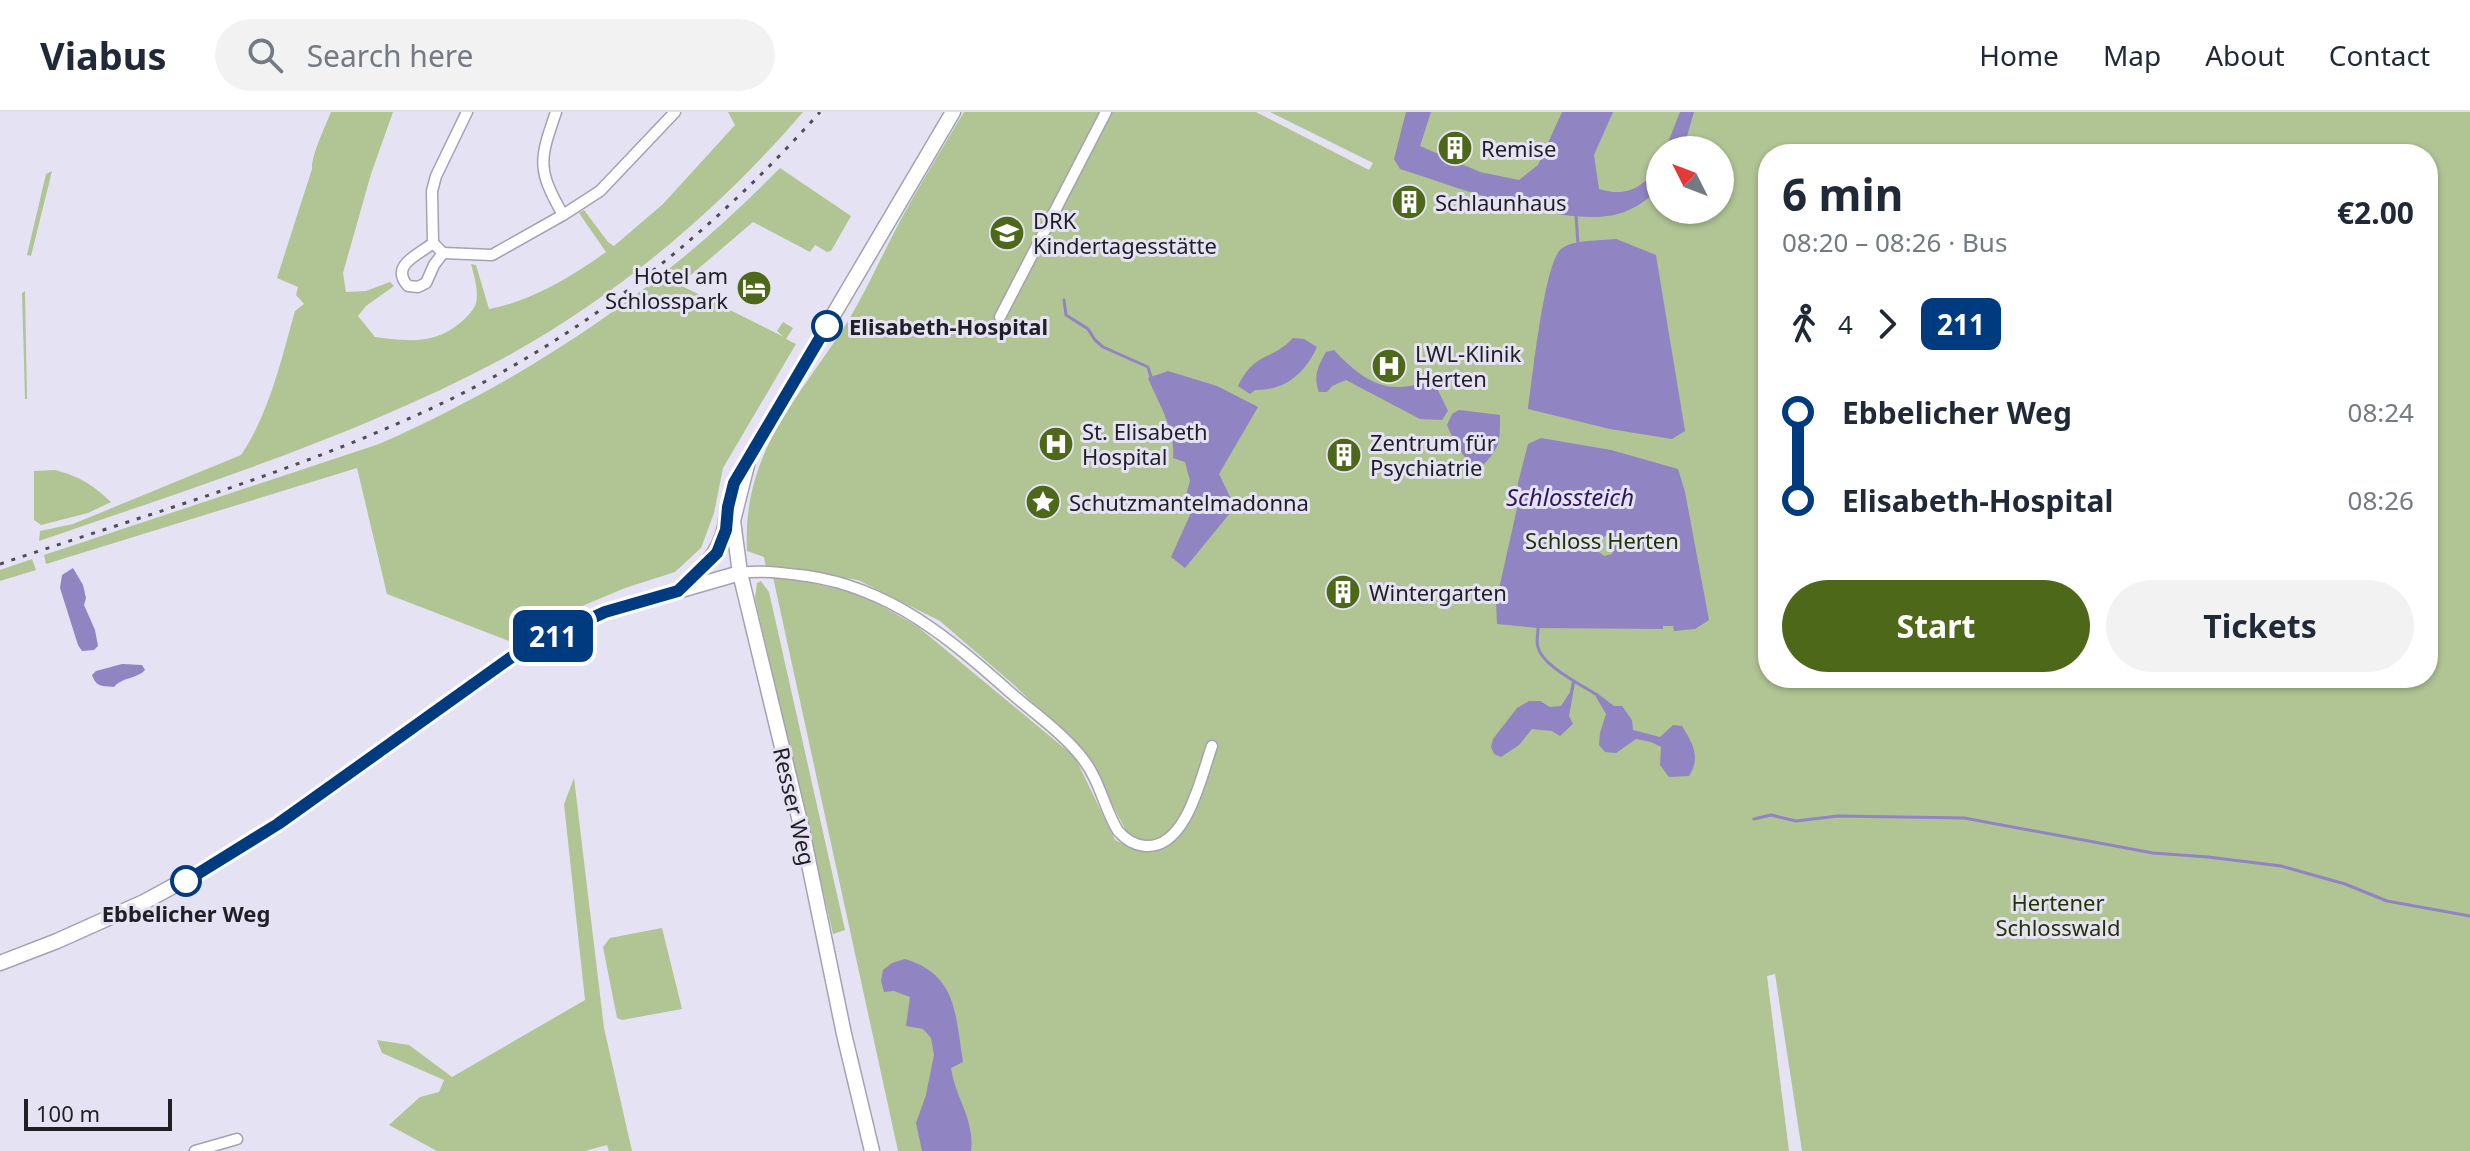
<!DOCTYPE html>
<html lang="en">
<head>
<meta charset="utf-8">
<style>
	:root { --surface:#fff; --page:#f2f2f3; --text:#1f2937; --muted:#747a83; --line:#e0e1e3; --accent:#4e681a }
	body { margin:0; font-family:"Noto Sans",sans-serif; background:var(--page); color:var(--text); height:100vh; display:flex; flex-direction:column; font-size:30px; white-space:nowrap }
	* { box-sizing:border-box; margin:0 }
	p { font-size:26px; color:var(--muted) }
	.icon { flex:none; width:44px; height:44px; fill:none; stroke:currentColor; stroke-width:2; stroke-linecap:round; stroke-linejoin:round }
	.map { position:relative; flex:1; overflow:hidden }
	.side { position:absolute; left:1758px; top:32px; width:680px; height:544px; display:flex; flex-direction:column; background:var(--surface); border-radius:32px; box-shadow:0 2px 6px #0004 }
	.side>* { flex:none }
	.badge { padding:0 16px; border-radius:12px; font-size:28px; line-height:52px }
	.needle { width:52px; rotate:312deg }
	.fabs { position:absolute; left:1646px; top:24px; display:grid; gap:16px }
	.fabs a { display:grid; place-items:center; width:88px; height:88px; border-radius:50%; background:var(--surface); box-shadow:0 2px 6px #0004; font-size:40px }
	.scale { position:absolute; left:24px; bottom:20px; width:148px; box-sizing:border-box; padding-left:8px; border:4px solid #201f25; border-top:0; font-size:22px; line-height:28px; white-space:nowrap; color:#201f25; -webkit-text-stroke:6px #e5e3f3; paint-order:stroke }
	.map>.badge { position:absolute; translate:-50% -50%; box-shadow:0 0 0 4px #fff }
	.legs { display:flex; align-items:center; gap:12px; height:88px; padding:0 24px; font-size:26px }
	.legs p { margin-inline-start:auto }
	.summary { display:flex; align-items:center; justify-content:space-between; height:136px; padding:0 24px }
	h1 { font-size:44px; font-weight:700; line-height:60px }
	.action { display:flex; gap:16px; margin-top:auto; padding:16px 24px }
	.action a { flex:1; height:92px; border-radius:48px; background:var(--accent); color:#fff; font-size:32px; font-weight:700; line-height:92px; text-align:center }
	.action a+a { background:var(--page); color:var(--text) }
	ul { padding:0 24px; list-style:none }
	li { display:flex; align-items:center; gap:28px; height:88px; font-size:30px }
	li i { display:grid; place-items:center; width:12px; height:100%; margin:0 10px; background:currentColor }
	li i::after { content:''; width:20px; height:20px; margin:-10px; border:6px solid; border-radius:50%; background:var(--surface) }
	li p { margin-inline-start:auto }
	li:first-child i { background:linear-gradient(#0000 50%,currentColor 0) }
	li:last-child i { background:linear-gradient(currentColor 50%,#0000 0) }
	header { display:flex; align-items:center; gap:48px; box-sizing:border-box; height:112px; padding:0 40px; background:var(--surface); border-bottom:2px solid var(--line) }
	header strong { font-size:38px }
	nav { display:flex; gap:44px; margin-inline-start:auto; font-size:28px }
	.search { width:560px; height:72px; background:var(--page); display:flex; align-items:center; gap:20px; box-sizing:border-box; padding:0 28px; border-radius:44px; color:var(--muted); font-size:30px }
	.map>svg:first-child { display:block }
	.green { fill:#b0c494; fill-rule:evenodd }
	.water { fill:#9084c2; fill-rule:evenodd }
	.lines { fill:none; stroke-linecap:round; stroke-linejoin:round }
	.stream { stroke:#9084c2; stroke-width:3 }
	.street-casing { stroke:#a4a2b1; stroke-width:13 }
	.secondary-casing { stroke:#a4a2b1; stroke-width:17 }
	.street { stroke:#fff; stroke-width:10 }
	.secondary { stroke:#fff; stroke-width:14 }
	.rail { stroke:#4f4e56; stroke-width:3; stroke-dasharray:4 8; stroke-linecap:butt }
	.line-1-casing { stroke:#fff; stroke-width:18 }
	.line-1 { stroke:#003b80; stroke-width:12 }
	.stop-1-dot { fill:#fff; stroke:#003b80; stroke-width:4 }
	.labels { text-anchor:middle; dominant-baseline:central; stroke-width:6; stroke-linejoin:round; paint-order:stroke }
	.poi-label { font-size:22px; fill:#201f25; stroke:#e5e3f3; text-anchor:start }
	.stop-label { font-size:22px; font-weight:bold; fill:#201f25; stroke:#e5e3f3; text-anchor:start }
	.park-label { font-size:22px; fill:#243303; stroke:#e5e3f3 }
	.street-label { font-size:22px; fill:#201f25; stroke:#e5e3f3 }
	.water-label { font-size:24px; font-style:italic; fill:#2f155f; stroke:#e5e3f3 }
</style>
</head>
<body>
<header>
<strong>Viabus</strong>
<div class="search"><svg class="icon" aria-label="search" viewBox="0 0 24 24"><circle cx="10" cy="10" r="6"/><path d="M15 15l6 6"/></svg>Search here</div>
<nav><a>Home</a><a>Map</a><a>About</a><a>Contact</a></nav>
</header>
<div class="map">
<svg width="2470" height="1039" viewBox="0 0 2470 1039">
	<rect width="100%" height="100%" fill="#e5e3f3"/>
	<g class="green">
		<path d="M331,0H393L371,62L343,161L346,180L366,179L390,170L394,174L366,194L358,204L375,225C407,229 434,233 460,211C466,206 474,198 476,191C479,179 474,164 471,152L476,153L489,197C532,189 571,165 606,140L579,101L584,98L608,130L614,134L663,92L735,13L728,0H803C719,98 615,186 500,248C355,325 195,375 39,429L40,419L73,412L241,343C270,300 281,248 295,199L304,192L296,183L298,175L277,166L312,57C311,44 325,15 331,0Z"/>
		<path d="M964,0H1256L1369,58L1373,51L1270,0H2470V1039H1802L1775,862L1767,864L1789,1039H898L773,465L804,469L862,483L917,514L1075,645L1115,728L1127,734L1125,717L1085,641L1014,573L940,509L858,468L766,455L764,445L747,439C742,339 799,287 848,209C869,174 885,136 905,100C924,66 944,33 964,0ZM1660,38H1720V98H1660ZM1768,42H2428V566H1768Z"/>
		<path d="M780,56L851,104L831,139L827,140L815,133L810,140L753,110L685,168L668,167L784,225L777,219L783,210L793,216L786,227L796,232L723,356L714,401L701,436L675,460L625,476L556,505L509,529L387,482L357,356L46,452L44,443L379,332C531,265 664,175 780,56Z"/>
		<path d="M52,59L31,144L27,143L46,62Z"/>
		<path d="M25,179L27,287H25L22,181Z"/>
		<path d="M55,358C79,364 93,373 111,390L88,401L41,413L34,408V359Z"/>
		<path d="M32,447L36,458L0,469V458Z"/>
		<path d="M761,469L769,480L845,818L833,822L755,486L757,471Z"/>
		<path d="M574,666L604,916L632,1039H609L607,1033L585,1039H437L389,1013L420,985L439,980L444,968L382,941L377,928L409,933L452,965L585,888L564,692Z"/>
		<path d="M662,816L682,897L622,908L617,906L603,835L610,826Z"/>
	</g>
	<g class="water">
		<path d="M1406,0H1431L1420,34L1480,60L1519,68L1538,53L1562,0H1613L1594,43L1599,77C1627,86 1647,75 1660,48V76C1649,87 1633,98 1618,102C1564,117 1454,74 1400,57L1394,47Z"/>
		<path d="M1680,0H1694L1683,38H1665Z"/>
		<path d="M1616,127L1656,143L1685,319L1672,327L1610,317L1528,297C1532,270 1544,151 1561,137C1574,127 1600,129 1616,127Z"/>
		<path d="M1293,226L1304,227L1317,235C1305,261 1285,279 1255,278L1250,282L1238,274C1255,239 1270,250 1293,226Z"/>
		<path d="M1334,238C1351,256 1372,276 1399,275C1415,275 1418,269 1436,274L1448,299L1442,308L1420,307L1346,268L1332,274L1327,280H1319C1313,264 1318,254 1326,240Z"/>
		<path d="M1168,259L1217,274L1258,295L1219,362L1235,395L1185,456L1171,445L1190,403L1186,383L1190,369L1185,350L1173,346C1176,319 1158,290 1148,266Z"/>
		<path d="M1459,298L1500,303C1500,333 1500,336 1479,357C1463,348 1454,330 1447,313L1452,302Z"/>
		<path d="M1541,326L1611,338L1678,357L1685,380L1709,508L1695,517L1674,519L1673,514H1663V517L1538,516L1497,512L1496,490L1518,392V371L1528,332ZM1608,423L1616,430L1612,442L1604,444L1599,440C1598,432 1600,425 1608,423Z"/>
		<path d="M73,456L83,473L86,486L84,493L95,518L98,534L94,538L82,539L78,533L60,476L62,463Z"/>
		<path d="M122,552L142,553L145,558C137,567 122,565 114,575C102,574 96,575 92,563L96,559Z"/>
		<path d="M1572,569L1575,571L1569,604L1573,612L1560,624L1552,619L1532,617L1519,633L1501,645L1494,642L1491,635L1493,627L1517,596L1529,589H1540L1550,595L1561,594L1570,580Z"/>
		<path d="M1597,581L1614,594H1622L1632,608L1633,618L1660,625L1673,613L1682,614C1693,632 1701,645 1689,664L1669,665L1660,653L1661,635L1651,630L1636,627L1616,641L1605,640L1599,633L1600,621L1606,602L1596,585Z"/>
		<path d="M905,847C958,863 955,903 963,950L951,956C955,985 975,1008 971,1039H922L916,1011L926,983L934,943L931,926L923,917L906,914L910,885L894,879L884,880L881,869L883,858L892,851Z"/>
	</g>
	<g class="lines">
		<g class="stream">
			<path d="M1576,103L1578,132"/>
			<path d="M1064,188L1066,203L1088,217L1095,228L1103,235L1148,255L1151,265"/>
			<path d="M1538,516C1538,522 1536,530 1538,535C1542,554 1582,573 1597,583"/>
			<path d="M1754,707L1771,703L1796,709L1838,704L1964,706L2153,741L2208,745L2281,754L2345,772L2387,789L2470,804"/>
		</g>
		<defs>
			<g id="street">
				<path d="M556,0C539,49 537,57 563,103"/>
				<path d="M433,131C419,143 389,153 408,174L418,175L426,171L434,153L443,141L433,131L432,79L436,64L467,0"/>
				<path d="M443,141L492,143L563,103L600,79L675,0"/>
				<path d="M1000,205L1106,0"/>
				<path d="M740,461C764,458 784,461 807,464C891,476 950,527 1011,581C1035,602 1064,622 1083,647C1100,669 1104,696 1118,719C1125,727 1134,733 1145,734C1187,737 1201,664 1212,634"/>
				<path d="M195,1039L237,1027"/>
			</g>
			<g id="secondary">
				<path d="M748,349L733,409L740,461L802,718L844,922L872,1039"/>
				<path d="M743,356L953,0"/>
				<path d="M681,476C707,452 724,438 727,401"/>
				<path d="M0,851L57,829L144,790L214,752L278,712L520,539L605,500L740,461"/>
			</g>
		</defs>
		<use href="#street" class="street-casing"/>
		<use href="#secondary" class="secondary-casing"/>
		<use href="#street" class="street"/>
		<use href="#secondary" class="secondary"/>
		<path class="rail" d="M0,452C151,401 306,357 449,288C592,218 715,118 820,0"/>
	</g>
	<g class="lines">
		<defs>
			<path id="line-1" d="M186,769L278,712L520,539L605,500L678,479L717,441L726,418L728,395L734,371L827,214"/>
		</defs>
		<use href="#line-1" class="line-1-casing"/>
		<use href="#line-1" class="line-1"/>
	</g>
	<defs>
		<symbol id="building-disc" viewBox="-11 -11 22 22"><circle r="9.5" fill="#4e681a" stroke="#e5e3f3"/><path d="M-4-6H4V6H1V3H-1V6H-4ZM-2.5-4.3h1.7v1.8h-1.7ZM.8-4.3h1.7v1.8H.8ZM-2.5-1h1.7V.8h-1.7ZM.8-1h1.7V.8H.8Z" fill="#fff"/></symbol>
		<symbol id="school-disc" viewBox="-11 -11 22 22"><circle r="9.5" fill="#4e681a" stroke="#e5e3f3"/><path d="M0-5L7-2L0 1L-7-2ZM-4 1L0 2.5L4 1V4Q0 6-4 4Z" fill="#fff"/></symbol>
		<symbol id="hotel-disc" viewBox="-11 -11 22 22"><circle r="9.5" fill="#4e681a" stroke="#e5e3f3"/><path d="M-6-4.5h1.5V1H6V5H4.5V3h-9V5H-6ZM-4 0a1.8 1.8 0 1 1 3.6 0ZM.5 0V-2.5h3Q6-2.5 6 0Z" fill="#fff"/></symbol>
		<symbol id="hospital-disc" viewBox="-11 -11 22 22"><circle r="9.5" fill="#4e681a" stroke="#e5e3f3"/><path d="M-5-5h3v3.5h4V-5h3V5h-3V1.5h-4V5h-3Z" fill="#fff"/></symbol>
		<symbol id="sight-disc" viewBox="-11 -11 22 22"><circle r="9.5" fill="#4e681a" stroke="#e5e3f3"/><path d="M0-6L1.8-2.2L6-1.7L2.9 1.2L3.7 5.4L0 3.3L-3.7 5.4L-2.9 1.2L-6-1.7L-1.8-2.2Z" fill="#fff"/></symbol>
	</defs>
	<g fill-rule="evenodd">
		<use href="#building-disc" x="1435" y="16" width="40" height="40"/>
		<use href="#building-disc" x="1389" y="70" width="40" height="40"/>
		<use href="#school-disc" x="987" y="101" width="40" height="40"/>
		<use href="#hotel-disc" x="734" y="156" width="40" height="40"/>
		<use href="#hospital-disc" x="1369" y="234" width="40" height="40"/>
		<use href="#hospital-disc" x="1036" y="312" width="40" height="40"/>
		<use href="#building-disc" x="1324" y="323" width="40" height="40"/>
		<use href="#sight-disc" x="1023" y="370" width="40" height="40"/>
		<use href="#building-disc" x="1323" y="460" width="40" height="40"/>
	</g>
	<g class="stop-1-dot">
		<circle cx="827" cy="214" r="14"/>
		<circle cx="186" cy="769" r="14"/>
	</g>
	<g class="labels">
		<g class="poi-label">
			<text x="1481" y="36">Remise</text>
			<text x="1435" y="90">Schlaunhaus</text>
			<text x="1033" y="108">DRK<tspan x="1033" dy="25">Kindertagesstätte</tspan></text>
			<text x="728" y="163" text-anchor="end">Hotel am<tspan x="728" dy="25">Schlosspark</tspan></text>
			<text x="1415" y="241">LWL-Klinik<tspan x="1415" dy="25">Herten</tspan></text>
			<text x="1082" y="319">St. Elisabeth<tspan x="1082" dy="25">Hospital</tspan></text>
			<text x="1370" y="330">Zentrum für<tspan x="1370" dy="25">Psychiatrie</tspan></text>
			<text x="1069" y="390">Schutzmantelmadonna</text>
			<text x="1369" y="480">Wintergarten</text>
		</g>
		<g class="stop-label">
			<text x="849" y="214">Elisabeth-Hospital</text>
			<text x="186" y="801" text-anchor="middle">Ebbelicher Weg</text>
		</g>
		<g class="park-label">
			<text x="1602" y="428">Schloss Herten</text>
			<text x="2058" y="790">Hertener<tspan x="2058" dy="25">Schlosswald</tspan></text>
		</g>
		<g class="street-label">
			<text transform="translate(795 694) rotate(77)">Resser Weg</text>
		</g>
		<g class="water-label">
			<text x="1570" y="384">Schlossteich</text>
		</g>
	</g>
</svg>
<div class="fabs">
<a><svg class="needle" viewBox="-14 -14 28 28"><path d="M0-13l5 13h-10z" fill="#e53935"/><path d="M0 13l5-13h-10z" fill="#747a83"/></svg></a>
</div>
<div class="scale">100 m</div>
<b class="badge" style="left:553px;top:524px;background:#003b80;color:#fff">211</b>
<section class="side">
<div class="summary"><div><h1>6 min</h1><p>08:20 – 08:26 · Bus</p></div><b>€2.00</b></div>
<div class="legs"><svg class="icon" aria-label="walk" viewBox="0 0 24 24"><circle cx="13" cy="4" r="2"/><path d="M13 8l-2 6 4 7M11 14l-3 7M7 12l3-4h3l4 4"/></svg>4<svg class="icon" aria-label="forward" viewBox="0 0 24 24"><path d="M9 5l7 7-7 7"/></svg><b class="badge" style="background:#003b80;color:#fff">211</b></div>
<ul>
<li><i style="color:#003b80"></i><b>Ebbelicher Weg</b><p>08:24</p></li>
<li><i style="color:#003b80"></i><b>Elisabeth-Hospital</b><p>08:26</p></li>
</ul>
<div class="action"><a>Start</a><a>Tickets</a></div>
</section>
</div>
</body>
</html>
